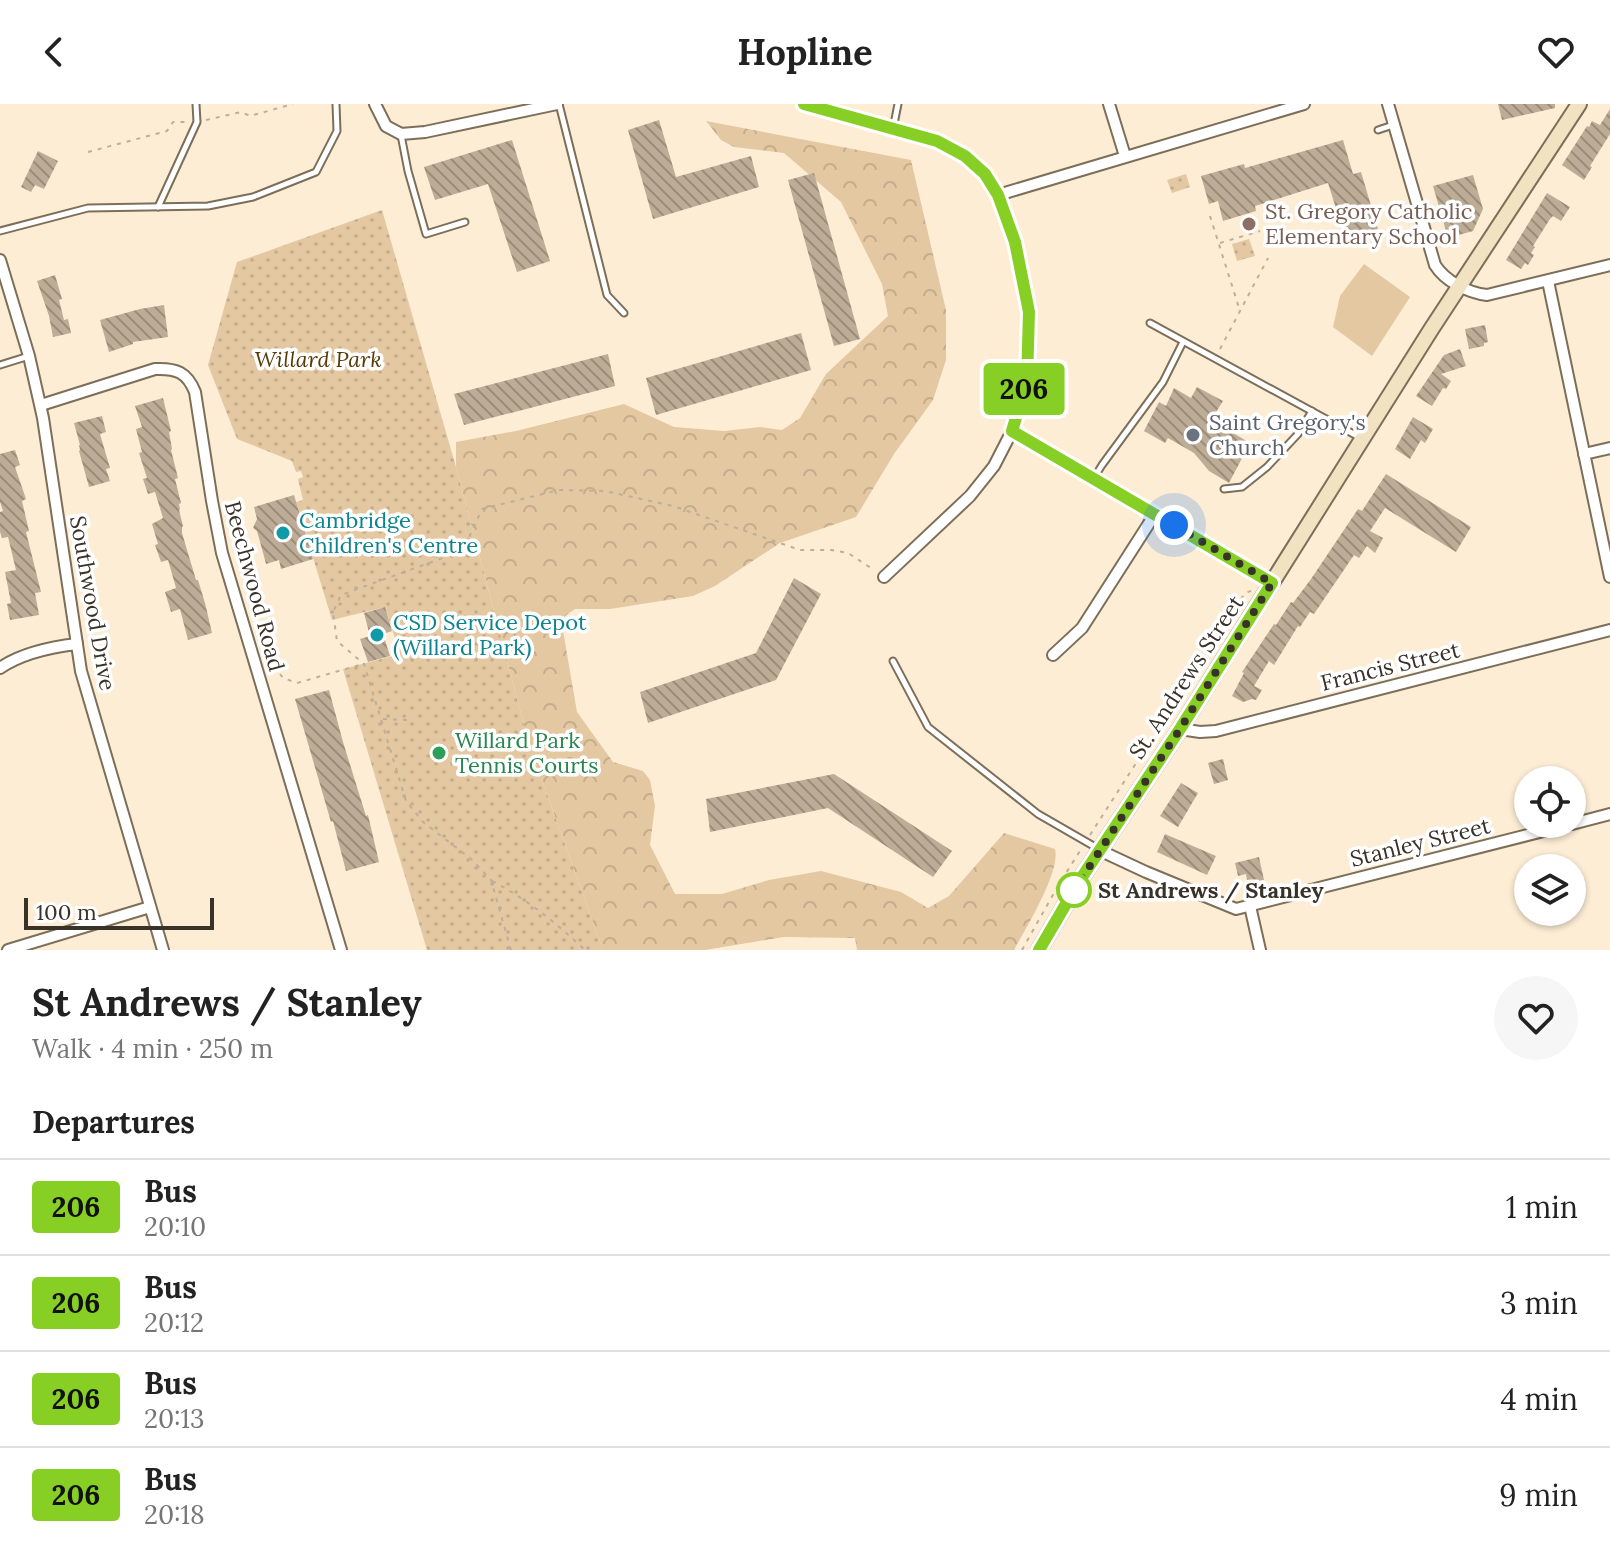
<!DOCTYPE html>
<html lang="en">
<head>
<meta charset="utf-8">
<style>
	:root { --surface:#fff; --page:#f6f6f6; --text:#222; --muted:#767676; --line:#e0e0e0 }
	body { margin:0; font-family:Lora,serif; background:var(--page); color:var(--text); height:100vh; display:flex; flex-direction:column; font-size:30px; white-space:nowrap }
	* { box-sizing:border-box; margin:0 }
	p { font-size:26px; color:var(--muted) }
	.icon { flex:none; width:44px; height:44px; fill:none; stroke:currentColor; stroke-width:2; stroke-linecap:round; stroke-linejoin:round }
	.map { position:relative; height:846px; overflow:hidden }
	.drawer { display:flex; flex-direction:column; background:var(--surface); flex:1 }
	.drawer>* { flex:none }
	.badge { padding:0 16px; border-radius:6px; font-size:28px; line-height:52px }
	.fabs { position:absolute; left:1514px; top:662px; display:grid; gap:16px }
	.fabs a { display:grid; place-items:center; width:72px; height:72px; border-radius:50%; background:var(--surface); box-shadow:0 2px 6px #0004; font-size:40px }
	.scale { position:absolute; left:24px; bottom:20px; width:190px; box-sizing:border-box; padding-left:8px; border:4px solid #383229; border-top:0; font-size:22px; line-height:28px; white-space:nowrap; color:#383229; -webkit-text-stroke:6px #fff; paint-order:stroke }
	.you { position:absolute; width:40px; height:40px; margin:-20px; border:6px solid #fff; border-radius:50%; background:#1a73e8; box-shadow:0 0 0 12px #1a73e833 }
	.map>.badge { position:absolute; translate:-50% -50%; box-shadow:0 0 0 4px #fff }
	h2 { padding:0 32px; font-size:30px; line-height:72px }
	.round { display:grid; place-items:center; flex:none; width:84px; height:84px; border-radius:42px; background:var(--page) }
	.headline { display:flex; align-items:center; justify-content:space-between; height:136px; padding:0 32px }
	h1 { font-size:38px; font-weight:700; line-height:60px }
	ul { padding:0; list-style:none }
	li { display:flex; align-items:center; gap:24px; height:96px; padding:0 32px; border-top:2px solid var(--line) }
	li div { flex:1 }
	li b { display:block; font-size:30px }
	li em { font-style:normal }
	li .badge { min-width:88px; font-weight:700; text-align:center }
	header { display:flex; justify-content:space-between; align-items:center; height:104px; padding:0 32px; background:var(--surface); font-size:36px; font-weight:700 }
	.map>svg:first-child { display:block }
	.grass { fill:#e3c8a2 }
	.forest { fill:url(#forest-crowns) }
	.park { fill:url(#park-dots) }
	.building { fill:url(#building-back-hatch) }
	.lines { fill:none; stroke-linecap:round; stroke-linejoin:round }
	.service-casing { stroke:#7c6e59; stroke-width:9 }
	.minor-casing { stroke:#7c6e59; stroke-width:14 }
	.secondary-casing { stroke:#7c6e59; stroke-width:18 }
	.path { stroke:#bcaf9c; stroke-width:2; stroke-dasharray:4 6; stroke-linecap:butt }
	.service { stroke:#fff; stroke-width:5 }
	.minor { stroke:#fff; stroke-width:10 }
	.secondary { stroke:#f1e3c1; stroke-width:14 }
	.line-casing { stroke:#fff; stroke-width:18 }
	.line { stroke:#87cf25; stroke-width:12 }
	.walk { stroke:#383229; stroke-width:8; stroke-dasharray:0 14.4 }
	.education-dot { fill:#8d6e63; stroke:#fff; stroke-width:3 }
	.worship-dot { fill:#6b7280; stroke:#fff; stroke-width:3 }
	.culture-dot { fill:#0f9aa8; stroke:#fff; stroke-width:3 }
	.leisure-dot { fill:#2e9e5b; stroke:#fff; stroke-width:3 }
	.stop-dot { fill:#fff; stroke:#87cf25; stroke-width:4 }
	.labels { text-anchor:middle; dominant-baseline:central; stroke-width:7; stroke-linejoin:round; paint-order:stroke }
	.education-label { font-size:22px; fill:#785e54; stroke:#fff; text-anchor:start }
	.park-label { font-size:22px; font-style:italic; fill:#573b07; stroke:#fff }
	.worship-label { font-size:22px; fill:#5b616d; stroke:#fff; text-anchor:start }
	.culture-label { font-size:22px; fill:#0d838f; stroke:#fff; text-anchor:start }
	.street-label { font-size:22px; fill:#383229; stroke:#fff }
	.leisure-label { font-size:22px; fill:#27864d; stroke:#fff; text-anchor:start }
	.stop-label { font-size:22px; font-weight:bold; fill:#383229; stroke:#fff; text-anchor:start }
</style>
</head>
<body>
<header><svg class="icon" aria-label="back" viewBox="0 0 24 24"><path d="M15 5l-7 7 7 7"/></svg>Hopline<svg class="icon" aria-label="heart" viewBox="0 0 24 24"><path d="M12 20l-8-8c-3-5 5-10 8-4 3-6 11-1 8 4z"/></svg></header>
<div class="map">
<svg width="1610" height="846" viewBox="0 0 1610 846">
	<defs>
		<pattern id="forest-crowns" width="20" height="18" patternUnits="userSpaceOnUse" patternTransform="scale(2)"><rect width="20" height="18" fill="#e3c8a2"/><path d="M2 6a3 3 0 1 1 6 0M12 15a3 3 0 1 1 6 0" fill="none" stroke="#c4ac8c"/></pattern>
		<pattern id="park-dots" width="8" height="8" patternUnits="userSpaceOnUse" patternTransform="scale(2)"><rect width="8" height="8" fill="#e3c8a2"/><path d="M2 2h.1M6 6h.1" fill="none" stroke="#c4ac8c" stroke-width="1.8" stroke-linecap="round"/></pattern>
		<pattern id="building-back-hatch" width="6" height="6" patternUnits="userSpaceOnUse" patternTransform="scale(2)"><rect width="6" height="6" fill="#bdad97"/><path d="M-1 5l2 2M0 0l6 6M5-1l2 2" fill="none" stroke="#9b8d7b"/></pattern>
	</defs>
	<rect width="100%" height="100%" fill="#fdedd5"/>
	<path class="grass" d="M1364,160L1410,193L1372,252L1333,223L1340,192Z"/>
	<path class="forest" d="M706,17L911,56L946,206V256L933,296L894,350L856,413L780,439L715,482L693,492L610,505H575L561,515L577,608L613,658L643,667L650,676L655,702L650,741L675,790H722L769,776L821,767L901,788L928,804L949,792L1004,729L1055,745C1061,767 1026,824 1014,846H857L855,834L784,833L705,846H603L529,640L456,363V338L516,327L624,300L674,323L724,327L760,323L782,326L800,314L826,270L888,212L882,180L841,98L784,49L734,43L721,36Z"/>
	<g class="park">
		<path d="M1186,70L1190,83L1172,89L1167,76Z"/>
		<path d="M382,106L456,363L529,640L603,846H427L343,565L400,550L385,503L332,516L296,398L303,396L298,375L303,373L301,367L296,368L292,357L237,335L208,261L237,158Z"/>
		<path d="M1249,135L1255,152L1237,157L1232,140Z"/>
	</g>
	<g class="building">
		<path d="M1498,0H1555V4L1502,16Z"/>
		<path d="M1610,5V30L1590,62L1592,63L1584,76L1562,61L1587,22L1589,23L1592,17L1600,21Z"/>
		<path d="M659,16L676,73L751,52L759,83L653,115L628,26Z"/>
		<path d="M512,36L550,157L517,168L488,80L435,96L424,63Z"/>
		<path d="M1343,36L1353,70L1361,68L1378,125L1346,136L1328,79L1255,102L1256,107L1223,117L1218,97L1209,100L1201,72L1244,60L1245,64Z"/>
		<path d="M38,47L58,57L44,85L35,81L31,88L21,83Z"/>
		<path d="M814,69L860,235L834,242L788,76Z"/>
		<path d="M1473,71L1483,105L1473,127L1448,134L1433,82Z"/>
		<path d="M1547,89L1570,103L1561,117L1553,112L1550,115L1533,142L1535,143L1531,149L1534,151L1528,161L1525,159L1521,165L1506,156Z"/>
		<path d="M55,171L62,195L59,196L64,216L68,215L71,229L53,233L49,212L37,177Z"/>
		<path d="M164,201L168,233L133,238V240L109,248L100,216L140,205Z"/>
		<path d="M1485,221L1488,238L1484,239V242L1469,245L1465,225Z"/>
		<path d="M801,229L811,266L656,311L646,274Z"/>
		<path d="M1460,245L1466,262L1441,270L1451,277L1446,285L1443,284L1432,302L1416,292L1444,251Z"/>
		<path d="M608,250L615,282L464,321L454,290Z"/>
		<path d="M1197,283L1223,297L1211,316L1250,339L1229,379L1209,367L1194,349L1168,334L1165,339L1144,327L1159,298L1166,302L1174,284L1191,294Z"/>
		<path d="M163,294L171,327L169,328L172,345L171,346L178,374L175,375L181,399L179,400L180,405L179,406L183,422L182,423V429L196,476H198L205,499L212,529L188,536L180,505L171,508L165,488L176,484L168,456L161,458L155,441L158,440L152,420L163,414L155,388L148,390L143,375L147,374L139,349L142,348L136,325L142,323L135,302Z"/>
		<path d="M102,312L106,328L100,330L110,364L106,365L110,377L89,383L79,347L80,346L79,341H80L74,319Z"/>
		<path d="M1413,313L1433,325L1425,339L1421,336L1410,355L1395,345Z"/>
		<path d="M15,346L20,361L15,363L26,395L22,397L29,427L26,428L41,488L35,489L39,511L10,516L7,500L11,499L5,468L16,466L8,433L2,434L0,428V408L3,407L0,398V350Z"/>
		<path d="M1386,370L1471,423L1456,448L1385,404L1370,427L1383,434L1375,449L1367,442L1359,454L1354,451L1314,510L1310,508L1300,523L1298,522L1274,561L1269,557L1254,582L1262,586L1256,596L1252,595L1243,598L1232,592L1244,569L1242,568L1274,520L1276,521L1291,498L1293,499L1311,475L1358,405L1362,407Z"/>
		<path d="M294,391L313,455L281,465L279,456L266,460L265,456L257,427L253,424L257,415L254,403Z"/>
		<path d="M794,474L821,490L776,576L648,619L640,588L756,549Z"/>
		<path d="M385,503L392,527L383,530L390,552L368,558L360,535L370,532L364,509Z"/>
		<path d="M329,586L343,638L366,712L368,711L379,758L346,767L333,717L331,718L295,595Z"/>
		<path d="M1223,655L1228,676L1214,680L1208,659Z"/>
		<path d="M834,670L952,747L933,773L828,704L710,728L706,695Z"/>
		<path d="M1181,679L1198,689L1178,723L1160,712Z"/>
		<path d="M1165,730L1216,752L1207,771L1157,748Z"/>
		<path d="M1259,753L1264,776L1250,779V776H1247L1246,770L1238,772L1235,759Z"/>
	</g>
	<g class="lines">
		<defs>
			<g id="service">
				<path d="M559,0L607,191L624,209"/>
				<path d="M893,25L898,0"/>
				<path d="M1378,26L1393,21"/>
				<path d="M401,31L408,67L426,130L465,118"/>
				<path d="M158,103L197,18L196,0"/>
				<path d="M0,127L88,104L208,102L253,93L316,68L337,27L336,0"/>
				<path d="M1150,219L1359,333"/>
				<path d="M0,261L29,252"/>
				<path d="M1094,374L1102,361L1163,278L1183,238"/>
				<path d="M1224,385L1242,383L1267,363L1298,330L1312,307"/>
				<path d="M893,557L928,623L1038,710L1097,744"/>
			</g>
			<g id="minor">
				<path d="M375,0L386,22L401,30L425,28L557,0"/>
				<path d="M804,0L937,37L965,52L985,70L998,91L1015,138L1029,208L1027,277L1012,327L994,362L970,392L884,473"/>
				<path d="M1109,0L1125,52"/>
				<path d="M1388,0L1435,161C1445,177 1468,189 1487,191L1610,161"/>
				<path d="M998,91L1304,0"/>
				<path d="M0,156L29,252L43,314L81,567L163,846"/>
				<path d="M1548,177L1610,473"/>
				<path d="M41,301L155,265C176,264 187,268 195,288L212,397L222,449L341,846"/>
				<path d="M1012,327L1272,479"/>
				<path d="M1584,350L1610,344"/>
				<path d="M1053,551L1082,524L1155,410"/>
				<path d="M0,564C22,549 51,543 77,540"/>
				<path d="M1180,625L1200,628L1216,627L1610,526"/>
				<path d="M1572,720L1610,710"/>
				<path d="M1101,747L1146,768L1236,805L1571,720"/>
				<path d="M1250,802L1260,846"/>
				<path d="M8,846L150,803"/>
			</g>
			<path id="secondary" d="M1039,846L1080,776L1180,625L1432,224L1579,0"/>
		</defs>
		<use href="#service" class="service-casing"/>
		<use href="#minor" class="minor-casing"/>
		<use href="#secondary" class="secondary-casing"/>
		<g class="path">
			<path d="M206,16L241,8L250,12L293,0"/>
			<path d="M88,48L167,27L173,18H188"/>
			<path d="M1210,112L1240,207"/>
			<path d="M1220,139L1260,127"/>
			<path d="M1220,245L1268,154"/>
			<path d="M268,554L283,574L297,579L363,560"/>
			<path d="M383,615L407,616"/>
			<path d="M1090,731L1245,489L1251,487"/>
			<path d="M492,777C527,795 556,819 585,846"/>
			<path d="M511,846L491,776L471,755L423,718L406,697L364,560L337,537L333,508L341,491L440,455L465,442L482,405L559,386L605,387L673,402L800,446H831L848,449L874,466"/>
			<path d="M1022,846L1059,780L1080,747"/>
		</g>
		<use href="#service" class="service"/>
		<use href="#minor" class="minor"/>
		<use href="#secondary" class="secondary"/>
	</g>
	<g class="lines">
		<defs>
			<path id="line" d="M804,0L937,37L965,52L985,70L998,91L1015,138L1029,208L1027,277L1012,327L1272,479L1180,625L1080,776L1039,846"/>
		</defs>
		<use href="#line" class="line-casing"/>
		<use href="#line" class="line"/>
		<path class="walk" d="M1074,786L1180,625L1272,479L1174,421"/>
	</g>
	<circle class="education-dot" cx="1249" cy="120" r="8"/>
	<circle class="worship-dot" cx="1193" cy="331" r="8"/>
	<g class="culture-dot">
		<circle cx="283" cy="429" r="8"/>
		<circle cx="377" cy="531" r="8"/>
	</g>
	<circle class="leisure-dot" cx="439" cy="649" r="8"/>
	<circle class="stop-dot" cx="1074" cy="786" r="16"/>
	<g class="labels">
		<g class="education-label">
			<text x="1265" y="107">St. Gregory Catholic<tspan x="1265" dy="25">Elementary School</tspan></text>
		</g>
		<g class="park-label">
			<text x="318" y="255">Willard Park</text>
		</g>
		<g class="worship-label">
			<text x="1209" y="318">Saint Gregory's<tspan x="1209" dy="25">Church</tspan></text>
		</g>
		<g class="culture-label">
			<text x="299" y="416">Cambridge<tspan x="299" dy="25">Children's Centre</tspan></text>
			<text x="393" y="518">CSD Service Depot<tspan x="393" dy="25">(Willard Park)</tspan></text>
		</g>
		<g class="street-label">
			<text transform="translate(255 482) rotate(75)">Beechwood Road</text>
			<text transform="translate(93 499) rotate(80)">Southwood Drive</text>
			<text transform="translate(1390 562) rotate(-14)">Francis Street</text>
			<text transform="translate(1186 573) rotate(-57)">St. Andrews Street</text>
			<text transform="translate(1420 738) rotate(-14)">Stanley Street</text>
		</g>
		<g class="leisure-label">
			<text x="455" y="636">Willard Park<tspan x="455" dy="25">Tennis Courts</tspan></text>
		</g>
		<g class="stop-label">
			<text x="1098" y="786">St Andrews / Stanley</text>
		</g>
	</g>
</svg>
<div class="fabs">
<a><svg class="icon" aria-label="locate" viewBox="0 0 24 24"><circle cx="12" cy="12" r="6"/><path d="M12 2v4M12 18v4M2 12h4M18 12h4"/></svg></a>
<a><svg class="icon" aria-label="layers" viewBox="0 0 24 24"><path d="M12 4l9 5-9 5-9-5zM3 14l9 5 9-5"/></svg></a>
</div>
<div class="scale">100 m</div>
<div class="you" style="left:1174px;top:421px"></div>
<b class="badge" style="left:1024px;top:285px;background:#87cf25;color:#111">206</b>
</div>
<section class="drawer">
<div class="headline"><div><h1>St Andrews / Stanley</h1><p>Walk · 4 min · 250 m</p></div><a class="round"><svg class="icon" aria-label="heart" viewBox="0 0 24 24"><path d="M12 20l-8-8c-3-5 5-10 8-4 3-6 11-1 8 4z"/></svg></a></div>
<h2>Departures</h2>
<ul>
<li><span class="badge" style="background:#87cf25;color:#111">206</span><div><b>Bus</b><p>20:10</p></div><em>1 min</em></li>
<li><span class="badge" style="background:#87cf25;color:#111">206</span><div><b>Bus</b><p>20:12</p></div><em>3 min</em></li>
<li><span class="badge" style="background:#87cf25;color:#111">206</span><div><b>Bus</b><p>20:13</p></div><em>4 min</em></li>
<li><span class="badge" style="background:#87cf25;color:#111">206</span><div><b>Bus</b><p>20:18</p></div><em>9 min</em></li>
</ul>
</section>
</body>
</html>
